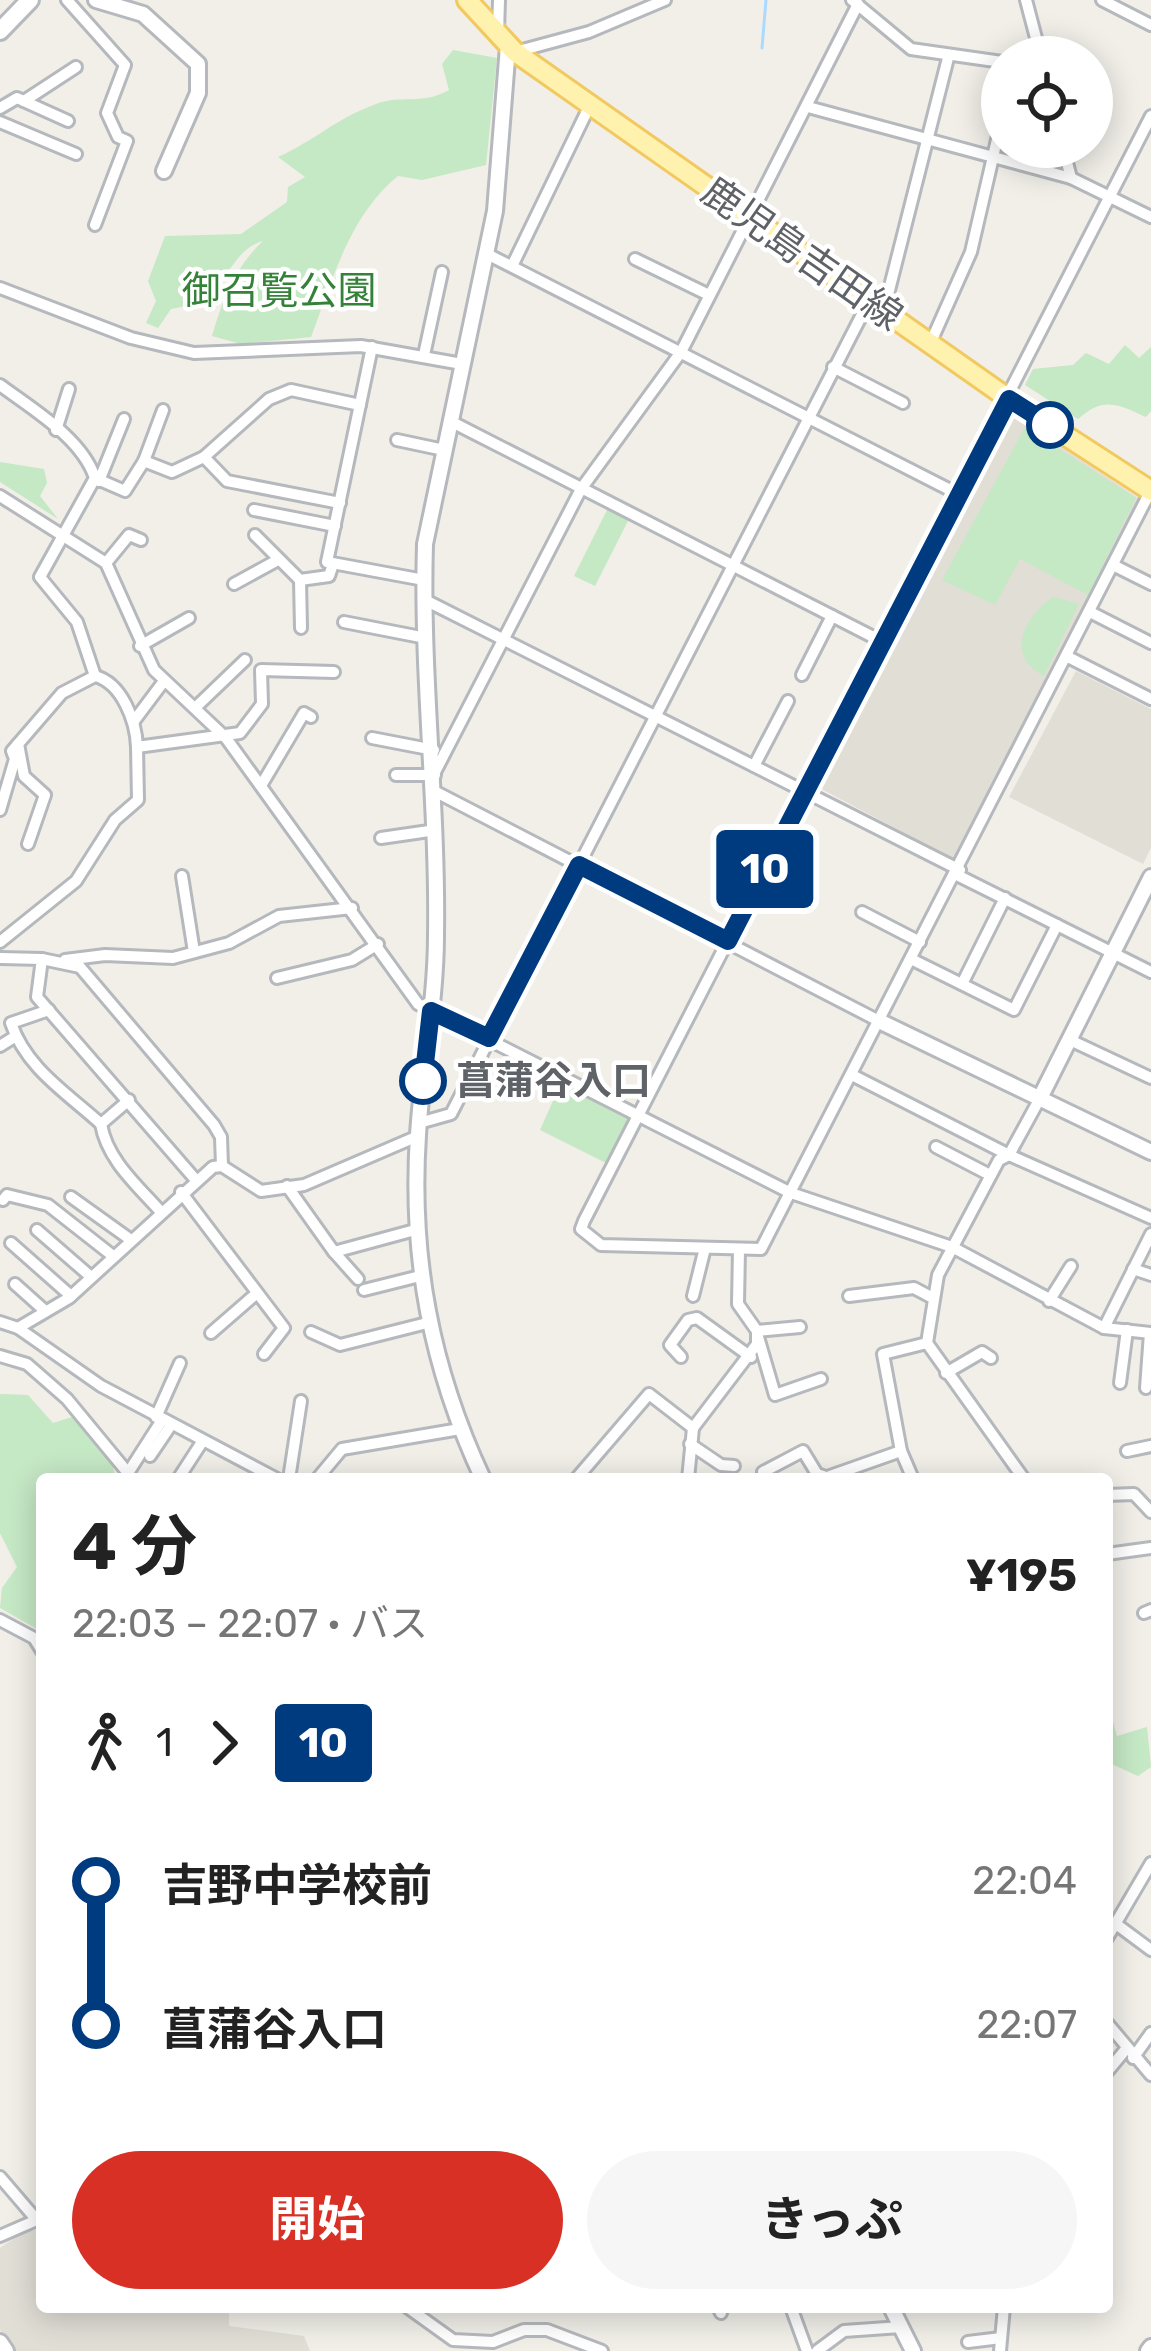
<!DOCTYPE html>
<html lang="ja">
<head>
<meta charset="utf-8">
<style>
	:root { --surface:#fff; --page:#f6f6f6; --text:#222; --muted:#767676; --accent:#d93025 }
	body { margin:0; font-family:Rubik,"Noto Sans JP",sans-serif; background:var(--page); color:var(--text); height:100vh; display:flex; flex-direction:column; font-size:45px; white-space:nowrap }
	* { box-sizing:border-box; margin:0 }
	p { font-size:39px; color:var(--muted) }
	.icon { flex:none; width:66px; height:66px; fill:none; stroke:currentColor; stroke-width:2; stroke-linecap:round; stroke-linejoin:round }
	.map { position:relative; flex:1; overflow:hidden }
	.panel { position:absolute; left:36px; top:1473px; width:1077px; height:840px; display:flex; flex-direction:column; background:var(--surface); border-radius:12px; box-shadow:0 6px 30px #0003 }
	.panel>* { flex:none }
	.badge { padding:0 24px; border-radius:9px; font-size:42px; line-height:78px }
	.buttons { position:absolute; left:981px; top:36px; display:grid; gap:24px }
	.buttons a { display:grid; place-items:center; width:132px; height:132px; border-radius:50%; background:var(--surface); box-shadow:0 6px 30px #0003; font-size:60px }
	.map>.badge { position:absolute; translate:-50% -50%; box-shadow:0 0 0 6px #fff }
	.legs { display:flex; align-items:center; gap:18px; height:132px; padding:0 36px; font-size:39px }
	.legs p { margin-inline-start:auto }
	.summary { display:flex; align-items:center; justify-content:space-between; height:204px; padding:0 36px }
	h1 { font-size:66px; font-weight:700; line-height:90px }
	.primary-button { display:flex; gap:24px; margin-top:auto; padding:24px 36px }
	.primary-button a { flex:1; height:138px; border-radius:72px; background:var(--accent); color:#fff; font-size:48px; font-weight:700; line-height:138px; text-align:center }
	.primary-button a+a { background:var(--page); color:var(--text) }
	ul { padding:0 36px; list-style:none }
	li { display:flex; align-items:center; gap:42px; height:144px; font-size:45px }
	li i { display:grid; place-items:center; width:18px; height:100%; margin:0 15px; background:currentColor }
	li i::after { content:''; width:30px; height:30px; margin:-15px; border:9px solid; border-radius:50%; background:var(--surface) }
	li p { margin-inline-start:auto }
	li:first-child i { background:linear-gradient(#0000 50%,currentColor 0) }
	li:last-child i { background:linear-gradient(currentColor 50%,#0000 0) }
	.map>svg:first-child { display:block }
	.education { fill:#e1ded6 }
	.green { fill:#c5e8c5 }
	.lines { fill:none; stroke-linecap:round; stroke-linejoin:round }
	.stream { stroke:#aadaff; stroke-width:3 }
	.minor-casing { stroke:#b5b8bc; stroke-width:16 }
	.tertiary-casing { stroke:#b5b8bc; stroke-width:20 }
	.secondary-casing { stroke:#b6babf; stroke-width:22 }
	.primary-casing { stroke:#f2c960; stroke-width:24 }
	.minor { stroke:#fff; stroke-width:10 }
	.tertiary { stroke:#fff; stroke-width:14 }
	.secondary { stroke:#fff; stroke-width:16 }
	.primary { stroke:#fff2af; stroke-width:18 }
	.line-1-casing { stroke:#fff; stroke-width:27 }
	.line-1 { stroke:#003b80; stroke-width:18 }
	.stop-1-dot { fill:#fff; stroke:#003b80; stroke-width:6 }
	.labels { text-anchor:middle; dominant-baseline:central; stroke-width:9; stroke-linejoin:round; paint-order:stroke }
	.street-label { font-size:39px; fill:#5f6368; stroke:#fff }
	.park-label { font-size:39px; fill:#348238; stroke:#fff }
	.stop-label { font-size:39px; font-weight:bold; fill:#5f6368; stroke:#fff; text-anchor:start }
</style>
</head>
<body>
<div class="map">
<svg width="1151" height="2351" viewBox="0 0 1151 2351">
	<rect width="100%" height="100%" fill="#f1efe8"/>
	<g class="education">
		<path d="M1011,414L1140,499L955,860L814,785L1005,415Z"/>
		<path d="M1076,671L1151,709V848L1143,864L1009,797Z"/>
		<path d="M42,2229V2307H229V2326L304,2336L310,2351H15L0,2330V2248L23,2232Z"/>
	</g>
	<g class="green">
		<path d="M453,50L497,58L486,165L422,180L398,176C349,216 333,279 311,337L241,344L212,336C223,298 236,266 263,241C226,251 229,301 171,309L158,328L146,323L156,301L148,281L165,236L241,234L287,202L288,187L305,177L278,157C314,141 335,119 376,104C403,94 420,106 449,90L442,64Z"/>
		<path d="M1125,345L1139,358L1151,347V411L1146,417C1116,403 1103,397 1078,419L1025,385L1033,369L1073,365L1086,353L1109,364Z"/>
		<path d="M1025,427L1136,498L1088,595L1020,559L995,605L942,580Z"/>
		<path d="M0,462L44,469L47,483L40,496L58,519L0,482Z"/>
		<path d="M609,506L630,517L595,586L574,576Z"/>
		<path d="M1053,597L1079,604L1044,676C1005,657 1023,617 1053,597Z"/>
		<path d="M561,1083L632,1118L610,1165L540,1130Z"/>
		<path d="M0,1394L28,1395L53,1423L75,1416L112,1464L116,1479H42V1632L0,1608L2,1588L17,1567L0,1533Z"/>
		<path d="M1107,1701L1117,1736L1147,1727L1151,1767L1138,1776L1107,1762Z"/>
	</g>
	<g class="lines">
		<path class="stream" d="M762,48L766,0"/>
		<defs>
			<g id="minor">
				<path d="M67,0L125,65L107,113L118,137L127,141L95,225"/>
				<path d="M852,0L911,49L1002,62"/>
				<path d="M1026,0L1041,57"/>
				<path d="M1102,0L1151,25"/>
				<path d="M498,32L499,0"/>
				<path d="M515,52L589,32L665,0"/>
				<path d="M24,101L76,67"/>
				<path d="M808,107L1071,178L1151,217"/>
				<path d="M0,108L17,98L68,121"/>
				<path d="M1151,116L584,1221L581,1229L601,1245L761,1249L1151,490"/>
				<path d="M0,122L76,154"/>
				<path d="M1063,147L1071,178"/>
				<path d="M487,254L958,494"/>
				<path d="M635,259L709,295"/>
				<path d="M513,264L590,105"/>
				<path d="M0,288L131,338L194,353L361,346L462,364"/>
				<path d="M884,310L948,58"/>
				<path d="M930,344L971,252L1002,118"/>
				<path d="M372,347L327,562L424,580"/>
				<path d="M424,355L442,272"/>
				<path d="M833,367L903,403"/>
				<path d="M0,385C32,409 82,438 95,478L40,577L77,622L95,676"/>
				<path d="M450,421L883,642"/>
				<path d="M56,430L69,389"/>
				<path d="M397,440L444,450"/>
				<path d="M204,457L227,481L340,503"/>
				<path d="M144,461L163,410"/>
				<path d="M95,478L125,491L144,461L172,472L204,457L269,399L291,390L360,405"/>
				<path d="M99,481L124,419"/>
				<path d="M0,496L106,563L154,670L226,738L418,1004L791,1193L952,1247L1104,1328L1151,1333"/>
				<path d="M254,510L335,526"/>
				<path d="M255,535L300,580L329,576L333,564"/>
				<path d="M106,563L129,535L141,540"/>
				<path d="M1113,565L1151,584"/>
				<path d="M300,580L301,628"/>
				<path d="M234,584L276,561"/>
				<path d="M425,600L960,870"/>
				<path d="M1090,612L1151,643"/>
				<path d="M344,622L426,638"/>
				<path d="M140,646L189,618"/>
				<path d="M1068,657L1151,699"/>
				<path d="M802,675L832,616"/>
				<path d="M197,706L245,660"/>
				<path d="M134,721L164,681"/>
				<path d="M372,738L434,750"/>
				<path d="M18,744L24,776L45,795L28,844"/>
				<path d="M754,766L788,701"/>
				<path d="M435,772L581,489L681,352L858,4"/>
				<path d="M396,775H435"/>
				<path d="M262,784L304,713L311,717"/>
				<path d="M436,792L879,1021"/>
				<path d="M0,810L15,759L12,751L62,693L95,676C122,683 136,721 137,747L240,733L262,704L261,670L334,672"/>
				<path d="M381,838L436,830"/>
				<path d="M957,875L1151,972"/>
				<path d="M182,876L194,952"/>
				<path d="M862,912L920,942"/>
				<path d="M0,942L76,881L115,820L138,800L137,747"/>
				<path d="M0,958L42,959L37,997L195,1179"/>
				<path d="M42,959L80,967L214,1125L221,1137L222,1166"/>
				<path d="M911,959L1014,1010L1057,925"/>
				<path d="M65,960L105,955L173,958L229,943L279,916L352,908"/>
				<path d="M277,978L352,960L378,944"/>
				<path d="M962,984L1005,898"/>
				<path d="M49,1010L11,1023C26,1068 67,1093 101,1124"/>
				<path d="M1070,1040L1151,1078"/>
				<path d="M0,1046L16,1036"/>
				<path d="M852,1075L1009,1155L1151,1218"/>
				<path d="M129,1100L101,1124C107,1160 138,1186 161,1212"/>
				<path d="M419,1123L451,1114L869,301"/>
				<path d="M936,1147L990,1175"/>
				<path d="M287,1186L334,1252L415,1230"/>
				<path d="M181,1192L284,1328L264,1354"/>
				<path d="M71,1197L131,1240"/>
				<path d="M3,1200L7,1195L48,1205L113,1256"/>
				<path d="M37,1230L90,1276"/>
				<path d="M11,1243L71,1296"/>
				<path d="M334,1252L358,1279"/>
				<path d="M1133,1269L1151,1275"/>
				<path d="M15,1284L44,1310"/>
				<path d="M364,1290L420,1276"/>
				<path d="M693,1296L705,1248"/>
				<path d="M849,1296L914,1288L931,1297"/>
				<path d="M1049,1301L1071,1266"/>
				<path d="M0,1322L18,1328L101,1386L277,1479"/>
				<path d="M18,1328L69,1298L213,1167L222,1166L261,1191L304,1185L418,1136"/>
				<path d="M1104,1328L1151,1234"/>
				<path d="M757,1331L800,1327"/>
				<path d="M311,1332L340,1345L427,1323"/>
				<path d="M211,1333L257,1293"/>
				<path d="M758,1337L775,1395L821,1379"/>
				<path d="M0,1356L27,1364L67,1399L128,1473"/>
				<path d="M681,1357L670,1345L688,1320L697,1318L751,1357"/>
				<path d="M946,1373L982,1352L991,1358"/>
				<path d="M1120,1383L1127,1330"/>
				<path d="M1146,1388L1150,1333"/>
				<path d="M156,1417L180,1363"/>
				<path d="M690,1444L721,1465L734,1466"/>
				<path d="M1127,1451L1151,1446"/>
				<path d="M150,1456L171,1425"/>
				<path d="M830,1476L901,1451"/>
				<path d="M132,1479L128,1473L162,1420"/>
				<path d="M178,1479L202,1442"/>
				<path d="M289,1479L301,1401"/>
				<path d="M317,1479L342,1449L460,1429"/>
				<path d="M576,1479L649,1394L693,1428"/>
				<path d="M688,1479L693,1428L757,1344V1331L738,1304L739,1249"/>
				<path d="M765,1479L763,1472L803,1451L817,1474L832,1479"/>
				<path d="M913,1479L901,1451L883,1354L927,1343"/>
				<path d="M1024,1479L927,1343L938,1275L999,1160L1009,1155L1039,1100"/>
				<path d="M1107,1495L1134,1494L1151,1512"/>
				<path d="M1107,1554L1151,1548"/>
				<path d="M1144,1613L1151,1610"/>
				<path d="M0,1620L34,1638L42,1651"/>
				<path d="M1116,1924L1151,1950"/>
				<path d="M1107,1938L1151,1863"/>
				<path d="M1107,2023L1151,2075"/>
				<path d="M1133,2058L1151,2033"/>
				<path d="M1107,2072L1126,2049"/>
				<path d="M0,2177L36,2219"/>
				<path d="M0,2236L39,2219"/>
				<path d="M407,2307L453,2340L493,2342L524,2330H547L602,2351"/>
				<path d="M718,2307L721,2313"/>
				<path d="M791,2307L807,2351"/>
				<path d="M968,2342L1001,2338"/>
				<path d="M817,2351L844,2331L901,2327"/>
				<path d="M1000,2351L1004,2307"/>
			</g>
			<g id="tertiary">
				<path d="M96,0L143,14L198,64V93L164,171"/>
				<path d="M879,1021L1151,1152"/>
				<path d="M1039,1100L1151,877"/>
				<path d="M483,1479C431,1368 410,1257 418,1135C422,1068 436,1002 436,935C438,805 421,674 425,544L495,211L508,46"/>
				<path d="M891,2307L913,2351"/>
				<path d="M0,2342L6,2351"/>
				<path d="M1148,2351L1151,2347"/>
			</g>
			<path id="secondary" d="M0,31L30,0"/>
			<path id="primary" d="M467,0L515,52L1009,399L1151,491"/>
		</defs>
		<use href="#minor" class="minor-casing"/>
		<use href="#tertiary" class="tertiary-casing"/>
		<use href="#secondary" class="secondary-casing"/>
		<use href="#primary" class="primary-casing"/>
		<use href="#minor" class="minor"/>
		<use href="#tertiary" class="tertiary"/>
		<use href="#secondary" class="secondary"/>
		<use href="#primary" class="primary"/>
	</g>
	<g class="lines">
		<defs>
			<path id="line-1" d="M423,1081L431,1011L489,1038L579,865L728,941L1009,399L1050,425"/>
		</defs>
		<use href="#line-1" class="line-1-casing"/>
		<use href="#line-1" class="line-1"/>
	</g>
	<g class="stop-1-dot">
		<circle cx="1050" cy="425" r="21"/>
		<circle cx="423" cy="1081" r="21"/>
	</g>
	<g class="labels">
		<g class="street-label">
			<text transform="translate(802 254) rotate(35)">鹿児島吉田線</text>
		</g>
		<g class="park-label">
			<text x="279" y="291">御召覧公園</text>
		</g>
		<g class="stop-label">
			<text x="456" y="1081">菖蒲谷入口</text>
		</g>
	</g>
</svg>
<div class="buttons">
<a><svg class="icon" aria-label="locate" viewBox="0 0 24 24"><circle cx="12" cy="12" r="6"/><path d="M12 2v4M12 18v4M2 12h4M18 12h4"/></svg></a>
</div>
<b class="badge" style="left:765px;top:869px;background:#003b80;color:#fff">10</b>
<section class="panel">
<div class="summary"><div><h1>4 分</h1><p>22:03 – 22:07 · バス</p></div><b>¥195</b></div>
<div class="legs"><svg class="icon" aria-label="walk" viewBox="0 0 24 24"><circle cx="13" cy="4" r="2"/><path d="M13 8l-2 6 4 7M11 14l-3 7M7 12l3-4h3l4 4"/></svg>1<svg class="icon" aria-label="forward" viewBox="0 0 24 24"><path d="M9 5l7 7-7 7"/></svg><b class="badge" style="background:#003b80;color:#fff">10</b></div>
<ul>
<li><i style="color:#003b80"></i><b>吉野中学校前</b><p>22:04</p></li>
<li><i style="color:#003b80"></i><b>菖蒲谷入口</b><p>22:07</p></li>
</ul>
<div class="primary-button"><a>開始</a><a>きっぷ</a></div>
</section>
</div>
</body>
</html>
